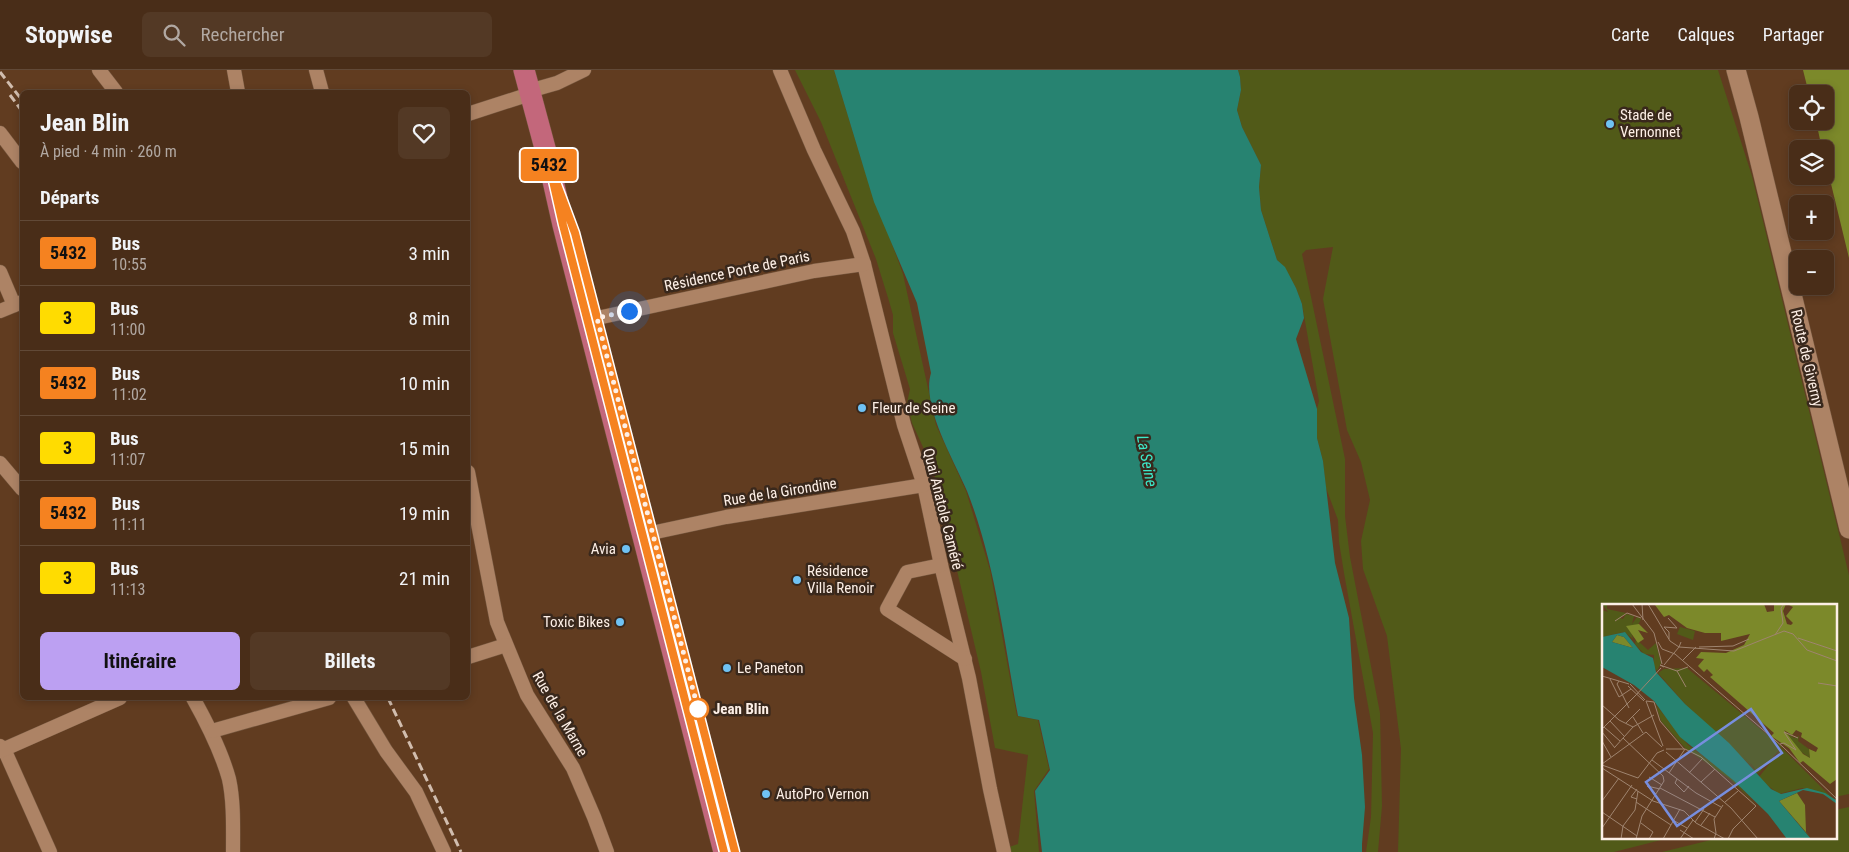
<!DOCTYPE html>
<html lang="fr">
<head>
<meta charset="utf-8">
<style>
	:root { --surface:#492d18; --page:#533925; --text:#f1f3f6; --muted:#b1a8a2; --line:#614937; --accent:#bca0f2 }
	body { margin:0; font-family:"Roboto Condensed",sans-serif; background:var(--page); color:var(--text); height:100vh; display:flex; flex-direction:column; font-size:19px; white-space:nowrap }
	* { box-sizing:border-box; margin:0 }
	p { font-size:16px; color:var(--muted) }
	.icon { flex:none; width:28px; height:28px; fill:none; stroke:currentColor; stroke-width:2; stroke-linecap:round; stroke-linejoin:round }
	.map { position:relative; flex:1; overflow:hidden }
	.drawer { position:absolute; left:20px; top:20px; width:450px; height:610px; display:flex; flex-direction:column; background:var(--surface); border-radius:8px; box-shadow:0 2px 8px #0003,0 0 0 1px var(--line) }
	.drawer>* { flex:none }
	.badge { padding:0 10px; border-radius:4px; font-size:18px; line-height:32px }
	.controls { position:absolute; left:1789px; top:15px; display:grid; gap:10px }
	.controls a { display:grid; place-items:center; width:45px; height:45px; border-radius:8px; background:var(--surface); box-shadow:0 2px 8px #0003,0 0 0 1px var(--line); font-size:25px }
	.you { position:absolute; width:25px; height:25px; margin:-12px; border:4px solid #fff; border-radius:50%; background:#1a73e8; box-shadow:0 0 0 8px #1a73e833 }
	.map>.badge { position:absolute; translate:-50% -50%; box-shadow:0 0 0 2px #fff }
	h2 { padding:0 20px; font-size:19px; line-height:45px }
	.round { display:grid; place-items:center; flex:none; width:52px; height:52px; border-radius:8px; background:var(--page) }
	.headline { display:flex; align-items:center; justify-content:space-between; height:85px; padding:0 20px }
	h1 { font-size:24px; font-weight:700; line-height:38px }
	.primary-button { display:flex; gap:10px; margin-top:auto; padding:10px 20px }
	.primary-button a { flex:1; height:58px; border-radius:8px; background:var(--accent); color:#111; font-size:20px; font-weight:700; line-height:58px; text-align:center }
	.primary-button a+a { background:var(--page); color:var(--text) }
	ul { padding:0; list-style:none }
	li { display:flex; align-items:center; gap:15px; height:65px; padding:0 20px; border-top:1px solid var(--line) }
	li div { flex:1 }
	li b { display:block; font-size:19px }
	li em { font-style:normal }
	li .badge { min-width:55px; font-weight:700; text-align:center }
	header { display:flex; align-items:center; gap:30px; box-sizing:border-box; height:70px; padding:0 25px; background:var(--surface); border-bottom:1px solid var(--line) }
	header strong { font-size:24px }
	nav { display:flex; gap:28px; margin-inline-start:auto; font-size:18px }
	.search { width:350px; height:45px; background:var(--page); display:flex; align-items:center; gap:12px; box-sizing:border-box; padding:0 18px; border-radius:8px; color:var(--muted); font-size:19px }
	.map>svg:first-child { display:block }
	.green { fill:#515a18 }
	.forest { fill:#7c892a }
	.water { fill:#278371 }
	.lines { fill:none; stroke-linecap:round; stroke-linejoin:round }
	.street-casing { stroke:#75573f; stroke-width:15 }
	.secondary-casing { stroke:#75573f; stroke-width:20 }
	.primary-casing { stroke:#75573f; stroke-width:22 }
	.street { stroke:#ad8365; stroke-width:14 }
	.secondary { stroke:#ad8365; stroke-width:19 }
	.primary { stroke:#c3677b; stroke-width:21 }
	.rail { stroke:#d1bdae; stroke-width:3; stroke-dasharray:8 4; stroke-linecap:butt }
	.line-casing { stroke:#fff; stroke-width:11 }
	.line { stroke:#f58220; stroke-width:8 }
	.walk { stroke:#fdefe6; stroke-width:5; stroke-dasharray:0 9 }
	.poi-dot { fill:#6fc2f4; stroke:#39281c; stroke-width:2 }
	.stop-dot { fill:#fff; stroke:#f58220; stroke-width:2.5 }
	.labels { text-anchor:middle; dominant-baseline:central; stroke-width:5; stroke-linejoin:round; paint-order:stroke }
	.poi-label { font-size:15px; fill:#fdefe6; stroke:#39281c; text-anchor:start }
	.street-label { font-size:15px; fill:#fdefe6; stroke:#39281c }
	.stop-label { font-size:15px; font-weight:bold; fill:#fdefe6; stroke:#39281c; text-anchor:start }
	.water-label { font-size:16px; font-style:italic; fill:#3de9c9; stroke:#39281c }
	.inset-road { fill:none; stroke:#9f846f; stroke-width:1 }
	.view { fill:#778ede; fill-opacity:0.15; stroke:#778ede; stroke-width:2.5 }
	.inset-edge { fill:none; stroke:#fdefe6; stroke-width:2.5 }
</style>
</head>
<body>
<header>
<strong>Stopwise</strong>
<div class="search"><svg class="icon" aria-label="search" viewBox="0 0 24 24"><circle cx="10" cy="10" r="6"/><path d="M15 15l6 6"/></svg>Rechercher</div>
<nav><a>Carte</a><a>Calques</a><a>Partager</a></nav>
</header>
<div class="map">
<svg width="1849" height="782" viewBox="0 0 1849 782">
	<rect width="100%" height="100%" fill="#613c20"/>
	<g class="green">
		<path d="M795,0H834L862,92L903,204L936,355L966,421L990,500L1017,646L1038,650L1049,699L1034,721L1039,782H1010L1009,777L1018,774L1028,685L995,678L981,602L933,399L912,353L907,333L910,319L893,263V245L889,231L876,189L821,52Z"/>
		<path d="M1238,0H1718L1752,106L1849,505V724L1835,727V536H1603V768H1669L1614,782H1398L1401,679L1387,566L1363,499L1361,471L1370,430L1361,392L1347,360L1323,229L1333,177L1306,180L1302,184L1345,389V446L1350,487L1380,643L1382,736L1378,782H1366L1371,747L1373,663L1344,503L1339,472L1338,450L1326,418L1323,391L1317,368V339L1319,331L1302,234L1296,218L1285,198L1277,190L1261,140L1259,117L1261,95L1242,57L1237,40L1241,20L1240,7Z"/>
		<path d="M1849,737V782H1662L1719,768H1835V740Z"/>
	</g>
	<path class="forest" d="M1803,0H1849V188L1825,89V79H1822L1816,51H1825V24H1809Z"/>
	<path class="water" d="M834,0H1238L1240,7L1241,20L1237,40L1242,57L1261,95L1259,117L1261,140L1277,190L1285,197L1296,218L1302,234L1304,248L1296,269L1317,339V368L1323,391L1335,493L1349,548L1354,628L1362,685L1365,737L1362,774V782H1042L1035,721L1050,700L1039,650L1018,646C1004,571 995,492 967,421C954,390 921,336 931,303L917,233L874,132Z"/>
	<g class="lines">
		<defs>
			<g id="street">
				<path d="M99,0L116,22"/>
				<path d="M234,0L238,22"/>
				<path d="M316,0L322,22"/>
				<path d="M780,0L814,80L853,161L864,194L904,355L924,415L941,495L969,608L990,719L1004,782"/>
				<path d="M468,44L530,24L536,19L557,13L584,0"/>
				<path d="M0,63L22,92"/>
				<path d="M0,202L14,235"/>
				<path d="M0,241L22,232"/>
				<path d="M588,250L814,201L864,194"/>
				<path d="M0,393L22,419"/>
				<path d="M468,402L497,552L527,625L573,698L594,747L607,782"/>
				<path d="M642,465L726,447L924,415"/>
				<path d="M941,495L907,502L887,539L965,589"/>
				<path d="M468,587L506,575"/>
				<path d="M193,628C207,653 221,680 229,709C234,732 233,758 233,782"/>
				<path d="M354,628L386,681L416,722L444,782"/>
				<path d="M212,661L329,628"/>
				<path d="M0,676L4,679L50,782"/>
				<path d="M0,681L120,628"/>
			</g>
			<path id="secondary" d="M1736,0L1749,47L1849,459"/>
			<path id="primary" d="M524,0L549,93L563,155L724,782"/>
		</defs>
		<use href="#street" class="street-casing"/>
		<use href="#secondary" class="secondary-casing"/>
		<use href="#primary" class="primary-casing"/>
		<use href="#street" class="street"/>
		<use href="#secondary" class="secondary"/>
		<use href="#primary" class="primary"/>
		<g class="rail">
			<path d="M0,2L22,30"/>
			<path d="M10,25L22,41"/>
			<path d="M388,628L461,782"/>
		</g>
	</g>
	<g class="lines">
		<defs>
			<path id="line" d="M724,782L563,155L549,93L575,163L735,782"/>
		</defs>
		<use href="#line" class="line-casing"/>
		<use href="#line" class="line"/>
		<path class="walk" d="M629,241L597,248L698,639"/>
	</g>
	<g class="poi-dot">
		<circle cx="1610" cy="54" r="5"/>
		<circle cx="862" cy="338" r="5"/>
		<circle cx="626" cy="479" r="5"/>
		<circle cx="797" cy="510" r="5"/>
		<circle cx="620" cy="552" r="5"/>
		<circle cx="727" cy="598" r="5"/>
		<circle cx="766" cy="724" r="5"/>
	</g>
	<circle class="stop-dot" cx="698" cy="639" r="10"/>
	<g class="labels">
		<g class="poi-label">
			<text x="1620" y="45">Stade de<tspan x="1620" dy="17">Vernonnet</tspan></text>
			<text x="872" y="338">Fleur de Seine</text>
			<text x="616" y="479" text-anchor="end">Avia</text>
			<text x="807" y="501">Résidence<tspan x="807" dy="17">Villa Renoir</tspan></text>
			<text x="610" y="552" text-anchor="end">Toxic Bikes</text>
			<text x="737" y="598">Le Paneton</text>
			<text x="776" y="724">AutoPro Vernon</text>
		</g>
		<g class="street-label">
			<text transform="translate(737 201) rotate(-12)">Résidence Porte de Paris</text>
			<text transform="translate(1807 288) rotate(77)">Route de Giverny</text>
			<text transform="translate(780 422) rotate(-9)">Rue de la Girondine</text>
			<text transform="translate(943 439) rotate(76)">Quai Anatole Caméré</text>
			<text transform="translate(560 644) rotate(60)">Rue de la Marne</text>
		</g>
		<g class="stop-label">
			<text x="713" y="639">Jean Blin</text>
		</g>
		<g class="water-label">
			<text transform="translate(1147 391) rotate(79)">La Seine</text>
		</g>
	</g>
	<g transform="translate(1602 534)">
		<rect width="235" height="235" fill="#613c20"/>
		<path d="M0,0H5V5L24,9L18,14L21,15L24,10L32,12L30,20L35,13L39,15L36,21L28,22L31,35L22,28L0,33V6L6,8ZM78,23L93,27L91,36L75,30ZM34,35L46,46L54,39L59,59L55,67L52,62V51L42,50L33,40ZM85,64L180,143L156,170L150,161L135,145L148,159L157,173L180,144L229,193L200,184L177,190L157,175L148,161L83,100L56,69L62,65ZM54,101L86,141L129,173L155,202L129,176L83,144L59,117ZM184,128L192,134L197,132L196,137L207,145L208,154L195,145Z" fill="#515a18"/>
		<path d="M162,0L165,8L172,7V0H184L181,7L185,20L189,21L191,19L184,12L191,3L185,0H235V175L228,180L201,157L198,159L187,144L169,132L172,129L108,73L111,71L105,65L102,68L96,62L102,55L94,54L99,48L124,49L142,41L148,30L119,37V29H103L85,24L67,11L62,13L53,1ZM182,126L190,131L194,126L200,129L199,133L216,144L214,148L207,145L208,154L201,150ZM37,20L46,29L36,26L42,35L36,39L24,22ZM15,31L22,33L31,44L10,38ZM195,189L203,201L204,228L209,234L177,197Z" fill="#7c892a" fill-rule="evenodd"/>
		<path d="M23,28L39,48L51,54L54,68L83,100L127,139L169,185L179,190L205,184L223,189L234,196L235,200L221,190L201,186L177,197L209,235H185L166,210L131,176L78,133L52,97L32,81L0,63V33ZM15,31L22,33L31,44L10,38Z" fill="#278371" fill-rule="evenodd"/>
		<path class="inset-road" d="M30,0L52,29L60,60M40,0L41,16M46,0L68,37L77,43L79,38M66,14L75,24L62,23L67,28V35M13,17L25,9L39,14M173,31L181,19L179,4L182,0M196,34L235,47M56,38L60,45L73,50M97,43L131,42L147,35M73,50L181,143L235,195M81,56L94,43M62,61L77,43L132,47L182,27L191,30L205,46L235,57M62,63L58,61L75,67L86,63M75,67L84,83M0,72L27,80M8,75L17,93L29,85M17,77L15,80L27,104M216,79L235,82M28,80L43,96M26,82L42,97M34,91L59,64M44,97L52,98L58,117L82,145M44,97L61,142M0,101L17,116L31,123M31,113L41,129M8,117L22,132M24,119L38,105M2,123L18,137M0,125L34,91M0,128L13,144M44,128L60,143M21,134L61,172L62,177M0,137L9,153M178,140L182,139L194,146L182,128L196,134M13,143L31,123L52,111M64,145H83L99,153L154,202L131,225L126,235M64,148L129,204L156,235M50,156L94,189L119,203M0,160L44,128M0,161L36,174L55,149L62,146M0,164L51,197L82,207L94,219L123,235M67,169L83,145M87,169L101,154M47,173L60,181M75,175L73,179L82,188L87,182M99,178L113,165M58,184L113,213M35,185L29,193L35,195M54,190L45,182L58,185M0,197L17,174M34,198L69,221M123,198L136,187M0,208L35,232M69,215L85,224M93,218L102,205M39,219L51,228L47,235M99,221L108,209M0,224L30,181M78,226L92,235M19,235L21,222L33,206L36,187M34,235L40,212L62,177M61,235L78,205M78,235L91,216M112,235L114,229L112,215L121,201"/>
		<path class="view" d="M149,105L180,149L75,222L44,178Z"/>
		<rect width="235" height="235" class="inset-edge"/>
	</g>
</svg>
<div class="controls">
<a><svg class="icon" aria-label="locate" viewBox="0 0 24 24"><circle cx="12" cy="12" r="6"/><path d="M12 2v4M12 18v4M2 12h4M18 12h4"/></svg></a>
<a><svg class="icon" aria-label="layers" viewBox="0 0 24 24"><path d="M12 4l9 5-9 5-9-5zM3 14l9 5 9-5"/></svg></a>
<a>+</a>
<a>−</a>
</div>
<div class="you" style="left:629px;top:241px"></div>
<b class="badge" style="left:549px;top:95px;background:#f58220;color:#111">5432</b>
<section class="drawer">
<div class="headline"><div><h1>Jean Blin</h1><p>À pied · 4 min · 260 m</p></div><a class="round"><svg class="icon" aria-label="heart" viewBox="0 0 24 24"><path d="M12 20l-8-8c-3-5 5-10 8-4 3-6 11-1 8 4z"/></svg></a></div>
<h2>Départs</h2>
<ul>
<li><span class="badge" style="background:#f58220;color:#111">5432</span><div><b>Bus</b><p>10:55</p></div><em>3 min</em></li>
<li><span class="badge" style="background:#ffdc01;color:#111">3</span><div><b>Bus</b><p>11:00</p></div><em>8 min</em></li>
<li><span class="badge" style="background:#f58220;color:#111">5432</span><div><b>Bus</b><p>11:02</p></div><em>10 min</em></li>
<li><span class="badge" style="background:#ffdc01;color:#111">3</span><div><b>Bus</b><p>11:07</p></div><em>15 min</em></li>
<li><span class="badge" style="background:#f58220;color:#111">5432</span><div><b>Bus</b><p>11:11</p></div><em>19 min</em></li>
<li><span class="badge" style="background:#ffdc01;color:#111">3</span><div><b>Bus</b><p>11:13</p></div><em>21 min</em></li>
</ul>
<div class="primary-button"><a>Itinéraire</a><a>Billets</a></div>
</section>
</div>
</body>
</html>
